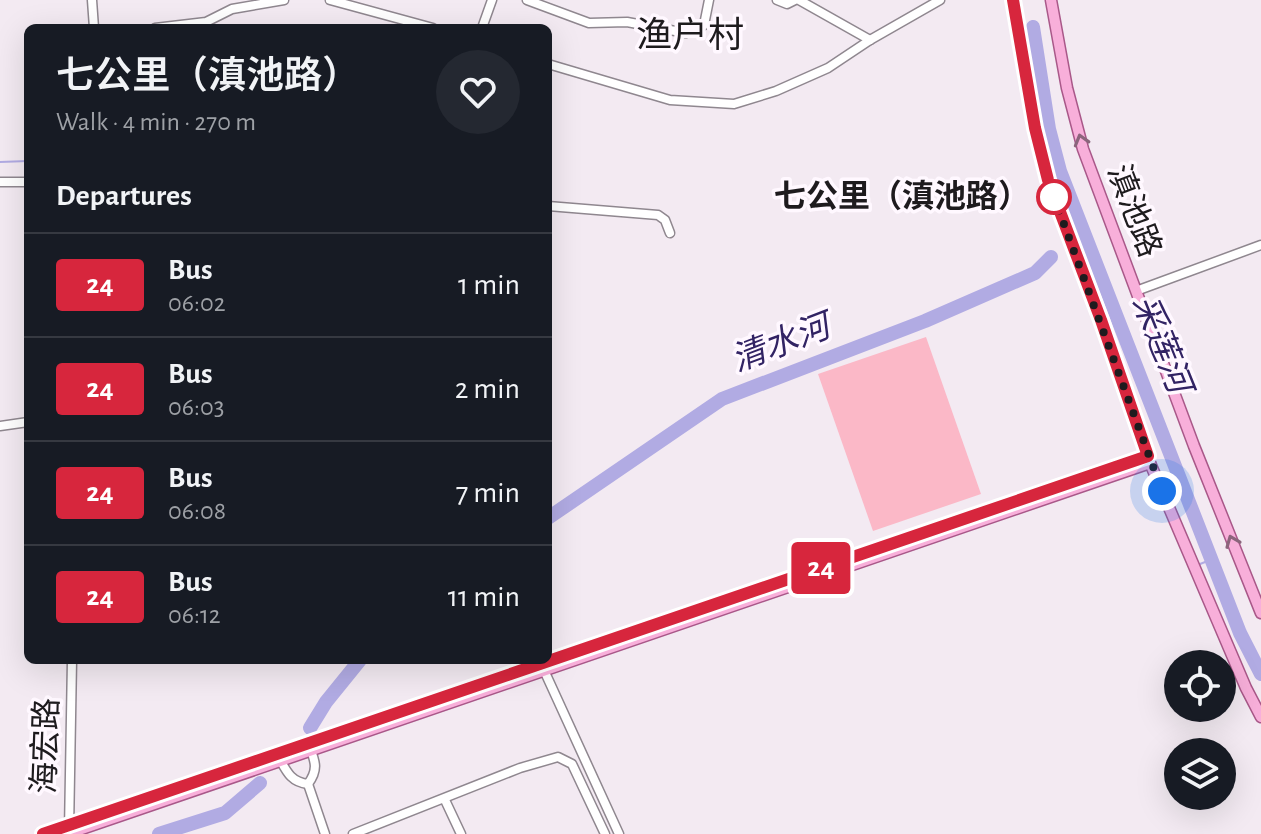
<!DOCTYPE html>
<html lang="en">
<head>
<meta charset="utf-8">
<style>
	:root { --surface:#171b24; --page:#242831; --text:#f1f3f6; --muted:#9ea1a6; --line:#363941 }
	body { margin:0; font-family:"Alegreya Sans","Noto Sans SC",sans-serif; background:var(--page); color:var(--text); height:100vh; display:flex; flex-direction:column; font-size:30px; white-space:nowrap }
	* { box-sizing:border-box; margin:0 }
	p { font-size:26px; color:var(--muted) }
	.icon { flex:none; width:44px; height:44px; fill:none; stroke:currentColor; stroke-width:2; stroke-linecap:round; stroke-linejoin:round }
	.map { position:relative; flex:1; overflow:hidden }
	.details { position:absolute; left:24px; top:24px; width:528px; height:640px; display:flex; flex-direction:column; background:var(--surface); border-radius:12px; box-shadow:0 8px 32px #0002 }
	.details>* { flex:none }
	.badge { padding:0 16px; border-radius:6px; font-size:28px; line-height:52px }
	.controls { position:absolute; left:1164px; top:650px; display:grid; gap:16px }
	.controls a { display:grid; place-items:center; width:72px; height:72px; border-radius:50%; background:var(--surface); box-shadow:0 8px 32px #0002; font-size:40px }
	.you { position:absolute; width:40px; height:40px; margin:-20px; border:6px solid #fff; border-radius:50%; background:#1a73e8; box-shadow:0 0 0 12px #1a73e833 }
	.map>.badge { position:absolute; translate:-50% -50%; box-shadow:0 0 0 4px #fff }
	h2 { padding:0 32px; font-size:30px; line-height:72px }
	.round { display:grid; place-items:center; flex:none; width:84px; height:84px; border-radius:42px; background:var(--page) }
	.head { display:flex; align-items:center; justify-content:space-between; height:136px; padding:0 32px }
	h1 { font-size:38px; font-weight:600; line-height:60px }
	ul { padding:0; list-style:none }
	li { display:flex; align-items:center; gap:24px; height:104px; padding:0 32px; border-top:2px solid var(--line) }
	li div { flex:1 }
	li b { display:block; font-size:30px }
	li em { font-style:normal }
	li .badge { min-width:88px; font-weight:700; text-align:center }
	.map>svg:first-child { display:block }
	.green { fill:#fbb8c7 }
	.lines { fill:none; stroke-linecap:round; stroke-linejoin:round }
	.stream { stroke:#b1abe3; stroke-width:2 }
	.river { stroke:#b1abe3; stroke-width:14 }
	.minor-casing { stroke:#8f878f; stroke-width:11 }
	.major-casing { stroke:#a95889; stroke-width:13 }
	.minor { stroke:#fff; stroke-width:8 }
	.major { stroke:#f8afda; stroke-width:10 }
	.oneway { stroke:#8b657c }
	.line-casing { stroke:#fff; stroke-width:18 }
	.line { stroke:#d7263d; stroke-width:12 }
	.walk { stroke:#1e1b1e; stroke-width:8; stroke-dasharray:0 14.4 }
	.stop-dot { fill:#fff; stroke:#d7263d; stroke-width:4 }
	.labels { text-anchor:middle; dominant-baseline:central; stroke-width:7; stroke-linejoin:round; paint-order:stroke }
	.stop-label { font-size:32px; font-weight:bold; fill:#1e1b1e; stroke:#fff8ff; text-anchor:end }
	.street-label { font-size:32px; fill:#1e1b1e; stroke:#fff8ff }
	.water-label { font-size:34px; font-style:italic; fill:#322364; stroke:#fff8ff }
	.quarter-label { font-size:36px; fill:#1e1b1e; stroke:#fff8ff }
</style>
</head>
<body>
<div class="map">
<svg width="1261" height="834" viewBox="0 0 1261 834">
	<rect width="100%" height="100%" fill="#f3eaf2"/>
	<path class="green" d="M926,337L981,494L873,531L818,374Z"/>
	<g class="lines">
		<g class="stream">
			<path d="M0,162L28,161"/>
			<path d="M1200,564L1213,559"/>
		</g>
		<g class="river">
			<path d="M1033,27L1049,129L1060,171L1240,633L1261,674"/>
			<path d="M548,518L722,399L925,321L1035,273L1051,257"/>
			<path d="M310,728L326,702L360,660"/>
			<path d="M159,834L225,813L260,783"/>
		</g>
		<defs>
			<g id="minor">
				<path d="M92,0L94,28"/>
				<path d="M330,0L433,28"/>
				<path d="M527,0L589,23L627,22L686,33L699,29L704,25L709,0"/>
				<path d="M777,0L787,4L795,0"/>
				<path d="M799,0L870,40"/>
				<path d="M155,28L206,22L232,9L284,0"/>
				<path d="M482,28L492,0"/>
				<path d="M548,64L670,100L734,104L776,91L828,68L870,40L940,0"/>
				<path d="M0,182H28"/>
				<path d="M548,206L658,215L665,220L670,233"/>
				<path d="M1136,291L1261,245"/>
				<path d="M0,426L28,422"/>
				<path d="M543,668L619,834"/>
				<path d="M278,756C286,770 290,782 308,784C319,769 315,761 309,745"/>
				<path d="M308,784L325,834"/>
				<path d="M445,800L461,834"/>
				<path d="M69,831L72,660"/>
				<path d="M353,834L520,768L558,757L572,764L605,834"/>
			</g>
			<g id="major">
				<path d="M1013,0L1035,128L1048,180L1101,320L1150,463L1246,688L1261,717"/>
				<path d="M1051,0L1067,88L1083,149L1194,446L1261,613"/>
				<path d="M44,834L1148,456"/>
				<path d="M67,834L1150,463"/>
			</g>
		</defs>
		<use href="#minor" class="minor-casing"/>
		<use href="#major" class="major-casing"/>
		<use href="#minor" class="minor"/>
		<use href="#major" class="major"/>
	</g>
	<defs><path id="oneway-chevron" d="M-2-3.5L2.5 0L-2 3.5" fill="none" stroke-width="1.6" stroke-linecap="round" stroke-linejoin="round" transform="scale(2)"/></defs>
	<g class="oneway">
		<use href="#oneway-chevron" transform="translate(1081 140) rotate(-106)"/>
		<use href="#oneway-chevron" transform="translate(1232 541) rotate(-112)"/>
	</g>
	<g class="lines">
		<defs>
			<path id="line" d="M43,834L1148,456L1101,320L1048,180L1035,128L1013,0"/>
		</defs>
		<use href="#line" class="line-casing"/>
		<use href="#line" class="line"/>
		<path class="walk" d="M1054,197L1162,491"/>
	</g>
	<circle class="stop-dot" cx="1054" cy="197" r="16"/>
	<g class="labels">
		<g class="stop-label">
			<text x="1030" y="197">七公里（滇池路）</text>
		</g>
		<g class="street-label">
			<text transform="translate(1134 211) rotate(69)">滇池路</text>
			<text transform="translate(46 746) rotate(-88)">海宏路</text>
		</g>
		<g class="water-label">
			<text transform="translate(781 344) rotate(-21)">清水河</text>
			<text transform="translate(1161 344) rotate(68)">采莲河</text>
		</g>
		<g class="quarter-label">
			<text x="690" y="36">渔户村</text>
		</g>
	</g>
</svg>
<div class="controls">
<a><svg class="icon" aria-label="locate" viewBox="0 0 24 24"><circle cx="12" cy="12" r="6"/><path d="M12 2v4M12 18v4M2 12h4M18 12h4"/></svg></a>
<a><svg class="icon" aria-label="layers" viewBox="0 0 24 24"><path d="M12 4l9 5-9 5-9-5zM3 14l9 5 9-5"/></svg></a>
</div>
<div class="you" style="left:1162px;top:491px"></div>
<b class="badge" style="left:821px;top:568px;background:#d7263d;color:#fff">24</b>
<section class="details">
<div class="head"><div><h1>七公里（滇池路）</h1><p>Walk · 4 min · 270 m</p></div><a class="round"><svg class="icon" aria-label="heart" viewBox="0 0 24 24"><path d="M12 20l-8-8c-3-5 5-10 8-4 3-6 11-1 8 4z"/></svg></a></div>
<h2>Departures</h2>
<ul>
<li><span class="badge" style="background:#d7263d;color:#fff">24</span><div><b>Bus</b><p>06:02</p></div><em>1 min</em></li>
<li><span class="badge" style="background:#d7263d;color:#fff">24</span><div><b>Bus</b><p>06:03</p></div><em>2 min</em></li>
<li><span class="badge" style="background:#d7263d;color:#fff">24</span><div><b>Bus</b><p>06:08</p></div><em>7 min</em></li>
<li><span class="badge" style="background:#d7263d;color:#fff">24</span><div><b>Bus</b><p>06:12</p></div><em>11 min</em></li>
</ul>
</section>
</div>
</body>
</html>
